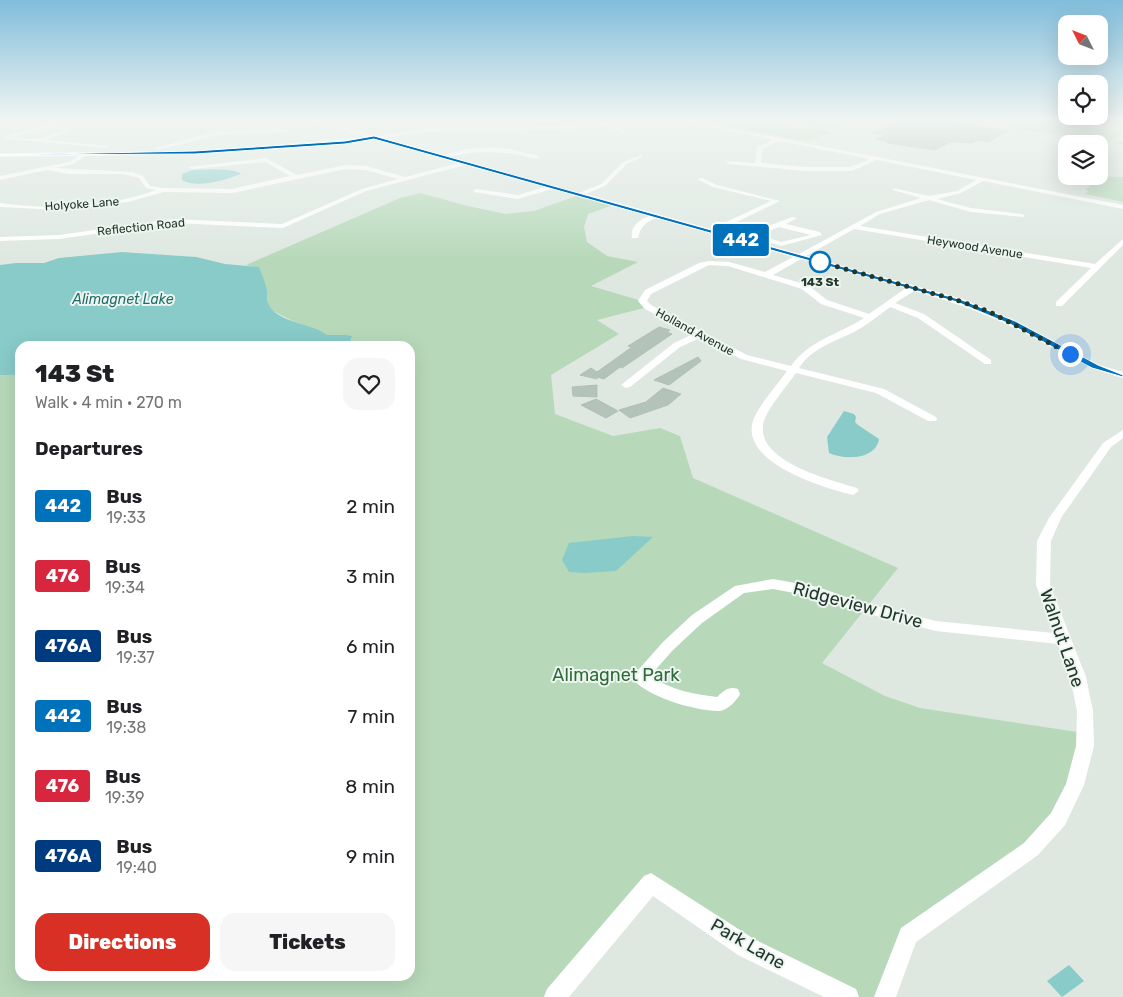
<!DOCTYPE html>
<html lang="en">
<head>
<meta charset="utf-8">
<style>
	:root { --surface:#fff; --page:#f6f6f6; --text:#202124; --muted:#757577; --accent:#d93025 }
	body { margin:0; font-family:Rubik,sans-serif; background:var(--page); color:var(--text); height:100vh; display:flex; flex-direction:column; font-size:19px; white-space:nowrap }
	* { box-sizing:border-box; margin:0 }
	p { font-size:16px; color:var(--muted) }
	.icon { flex:none; width:28px; height:28px; fill:none; stroke:currentColor; stroke-width:2; stroke-linecap:round; stroke-linejoin:round }
	.map { position:relative; flex:1; overflow:hidden }
	.side { position:absolute; left:15px; top:341px; width:400px; height:640px; display:flex; flex-direction:column; background:var(--surface); border-radius:15px; box-shadow:0 5px 20px #0002 }
	.side>* { flex:none }
	.badge { padding:0 10px; border-radius:4px; font-size:18px; line-height:32px }
	.needle { width:32px; rotate:312deg }
	.tools { position:absolute; left:1058px; top:15px; display:grid; gap:10px }
	.tools a { display:grid; place-items:center; width:50px; height:50px; border-radius:10px; background:var(--surface); box-shadow:0 5px 20px #0002; font-size:25px }
	.you { position:absolute; width:25px; height:25px; margin:-12px; border:4px solid #fff; border-radius:50%; background:#1a73e8; box-shadow:0 0 0 8px #1a73e833 }
	.map>.badge { position:absolute; translate:-50% -50%; box-shadow:0 0 0 2px #fff }
	h2 { padding:0 20px; font-size:19px; line-height:45px }
	.round { display:grid; place-items:center; flex:none; width:52px; height:52px; border-radius:15px; background:var(--page) }
	.overview { display:flex; align-items:center; justify-content:space-between; height:85px; padding:0 20px }
	h1 { font-size:24px; font-weight:800; line-height:38px }
	.action { display:flex; gap:10px; margin-top:auto; padding:10px 20px }
	.action a { flex:1; height:58px; border-radius:15px; background:var(--accent); color:#fff; font-size:20px; font-weight:800; line-height:58px; text-align:center }
	.action a+a { background:var(--page); color:var(--text) }
	ul { padding:0; list-style:none }
	li { display:flex; align-items:center; gap:15px; height:70px; padding:0 20px }
	li div { flex:1 }
	li b { display:block; font-size:19px }
	li em { font-style:normal }
	li .badge { min-width:55px; font-weight:700; text-align:center }
	.map>svg:first-child { display:block }
	.green { fill:#b7d9ba }
	.water { fill:#88cbc8 }
	.building { fill:#b3c3ba; stroke:#b1c1b7 }
	.lines { fill:none; stroke-linecap:round; stroke-linejoin:round }
	.minor { fill:#fff; fill-rule:evenodd }
	.line { fill:#0072bc; stroke:#fff }
	.walk { stroke:#20372c; stroke-width:5; stroke-dasharray:0 9 }
	.stop-dot { fill:#fff; stroke:#0072bc; stroke-width:2.5 }
	.labels { text-anchor:middle; dominant-baseline:central; stroke-width:4; stroke-linejoin:round; paint-order:stroke }
	.far-street-label { font-size:12px; fill:#20372c; stroke:#eef5f0 }
	.far-stop-label { font-size:12px; font-weight:bold; fill:#20372c; stroke:#eef5f0 }
	.far-water-label { font-size:14px; font-style:italic; fill:#1f6e6b; stroke:#eef5f0 }
	.near-street-label { font-size:18px; fill:#20372c; stroke:#eef5f0 }
	.near-park-label { font-size:18px; fill:#2e6a39; stroke:#eef5f0 }
</style>
</head>
<body>
<div class="map">
<svg width="1123" height="997" viewBox="0 0 1123 997">
	<rect width="100%" height="100%" fill="#dee8e1"/>
	<g class="green">
		<path d="M699,120H761C781,133 810,122 832,133L805,141Z"/>
		<path d="M779,120H844L851,121L831,129Z"/>
		<path d="M1020,120L1048,121L1123,133L1109,142H1123V144L1003,127L1013,126V122Z"/>
		<path d="M1102,176L1123,177V202L1085,194L1089,191L1085,190Z"/>
		<path d="M420,193L468,206L506,214L534,211L579,195L613,205L588,214L584,227L587,242L607,256L638,262L591,286L642,301L648,307L597,320L619,334L551,375L555,414L613,436L660,428L680,436L693,478L898,568L822,663L885,696L920,708L1084,733L1058,819L908,935L885,997H848L651,883L555,997H0V375H20V976H410V490L413,480L410,473V346H348L351,336L347,335H327L293,321L273,311L268,304L267,290L259,268L246,265L400,198Z"/>
	</g>
	<g class="water">
		<path d="M192,170C204,170 232,167 241,174C225,180 198,189 182,180V174Z"/>
		<path d="M122,252L196,257L225,264L259,267C262,274 265,282 267,290C268,295 266,300 269,305C278,323 312,323 327,335H347L352,336L348,346H20V375H0V265L16,263H44L59,258Z"/>
		<path d="M844,411L854,414L856,417L855,422L858,425L879,439C876,460 844,460 829,453L827,437Z"/>
		<path d="M633,536L653,537L616,571L585,573L569,572L562,560L569,543Z"/>
		<path d="M1069,965L1084,981L1062,997L1047,981Z"/>
	</g>
	<g class="building">
		<path d="M902,120L911,122L938,120L1008,131L988,142L978,140L972,143L951,142L935,150L887,143L890,142L876,139L885,135L872,133Z"/>
		<path d="M659,327L670,330L667,332L672,334L622,368L620,367L604,379L597,377V379L580,375L591,368L597,372L632,347L628,346Z"/>
		<path d="M698,357L701,361L669,385L654,380Z"/>
		<path d="M597,385V397L573,396L572,387Z"/>
		<path d="M663,388L681,394L668,405L630,418L619,410L646,402Z"/>
		<path d="M596,399L618,411L606,418L581,405Z"/>
	</g>
	<g class="lines">
		<g class="minor">
			<path d="M0,120H6L0,122Z"/>
			<path d="M310,120H316L375,136L427,128L560,126L621,120L607,123L626,131V133L600,124L560,130L427,132L383,138L443,155L467,149L489,147L511,149L539,156L537,159C507,151 480,149 449,157L579,193L601,184L623,162L642,155V157L627,164L605,186L586,194L711,229L771,201L713,187L697,179L702,178L717,185L780,201L718,231L799,254L876,212L921,198L893,190V188L929,196L957,191L976,180L877,160L852,171H805L728,164L726,161L755,163L757,147L773,140L679,120H687L1123,205V209L983,181L961,193L937,199L971,208L1022,214L1024,215V217L971,212L929,200L880,214L860,226L1095,264L1123,239V245L1062,306H1056V302L1091,268L854,229L806,256L963,299L1015,321L1099,365L1123,372V378C1080,367 1048,343 1008,325C977,310 946,300 914,291L895,303L924,314L991,360V364H985L918,318L890,307C878,316 867,325 854,332C834,342 812,348 799,368L884,389L936,417L937,419L936,421H928L876,393L796,373C787,386 771,404 765,418C748,460 831,480 857,488L859,491L853,495C824,488 736,462 754,418C760,404 778,384 787,371L741,359L700,338L680,347L630,387L626,388L621,385L674,343L693,334L645,309L638,301L645,290L699,263L709,261L729,262L765,272L793,257L656,218C645,223 641,226 638,238H632C630,226 639,220 649,216L552,189L518,199L474,192V190L476,189L518,195L545,187L465,165L366,191L283,228L172,223L59,239L0,241V237L59,235L172,219L282,224L362,189L398,179L366,170L346,169L232,193L164,192L128,202L59,210L0,207V203C50,210 108,208 156,190L146,188L139,178L123,174H69L47,170L0,180V176L69,162L79,156L0,157V153L195,151L367,137ZM375,139L459,163L405,177L366,166L346,165L297,175L266,158L189,167L192,169L265,162L290,176L232,189L163,188L150,186L143,176L133,172L55,168L73,164L86,156C182,155 280,153 375,139ZM779,141L870,159L851,167H805L761,163L762,149ZM801,259L906,288L869,314L827,300L808,285L773,275ZM709,265L728,266L802,289L821,304L864,318C839,334 808,341 791,366L747,355L651,305L647,301L651,294Z"/>
			<path d="M52,123L72,130L46,140L109,146L106,148L0,138ZM52,127L64,130L40,139L11,137Z"/>
			<path d="M279,128L293,132L218,135L158,150L155,148L218,131Z"/>
			<path d="M792,217L797,218L786,224L820,232L822,235L781,246L750,236L752,232ZM779,227L811,235L781,242L759,235Z"/>
			<path d="M1123,430V438L1111,447L1061,518L1051,541L1050,585L1086,677L1093,711L1094,746L1084,785L1065,825L1038,855L916,942L896,997H874L901,928L1024,843L1051,813L1066,784L1076,746L1077,711L1070,677L1058,644L936,631L857,611L816,597L773,589L744,593L702,623L673,650L650,676C671,690 693,694 717,697C724,691 728,686 738,689L740,694C737,700 728,710 720,711C699,712 642,696 632,677L663,642L692,615L735,586L773,579L818,587L860,602L936,621L1054,633L1036,585L1037,541L1049,518L1103,443Z"/>
			<path d="M651,873L754,939L856,989L859,997H824L738,955L653,896L569,997H544L547,989L644,876Z"/>
		</g>
	</g>
	<linearGradient id="sky" x2="0" y2="1"><stop stop-color="#81bddb"/><stop offset="0.46" stop-color="#f0f5f2"/><stop offset="1" stop-color="#f0f5f2" stop-opacity="0"/></linearGradient>
	<rect width="1123" height="259" fill="url(#sky)"/>
	<path class="line" d="M374,136L962,300L1015,321L1098,365L1123,375V377L1092,368L1010,324L957,302L374,139L345,144L195,154L0,155L195,151L345,141Z"/>
	<g class="lines">
		<path class="walk" d="M820,262L960,301L990,312L1070,354"/>
	</g>
	<circle class="stop-dot" cx="820" cy="262" r="10"/>
	<g class="labels">
		<g class="far-street-label">
			<text transform="translate(82 204) rotate(-4)">Holyoke Lane</text>
			<text transform="translate(141 227) rotate(-6)">Reflection Road</text>
			<text transform="translate(975 247) rotate(9)">Heywood Avenue</text>
			<text transform="translate(695 332) rotate(28)">Holland Avenue</text>
		</g>
		<g class="far-stop-label">
			<text x="820" y="282">143 St</text>
		</g>
		<g class="far-water-label">
			<text x="123" y="299">Alimagnet Lake</text>
		</g>
		<g class="near-street-label">
			<text transform="translate(858 605) rotate(15)">Ridgeview Drive</text>
			<text transform="translate(1062 638) rotate(71)">Walnut Lane</text>
			<text transform="translate(748 944) rotate(30)">Park Lane</text>
		</g>
		<g class="near-park-label">
			<text x="616" y="675">Alimagnet Park</text>
		</g>
	</g>
</svg>
<div class="tools">
<a><svg class="needle" viewBox="-14 -14 28 28"><path d="M0-13l5 13h-10z" fill="#e53935"/><path d="M0 13l5-13h-10z" fill="#757577"/></svg></a>
<a><svg class="icon" aria-label="locate" viewBox="0 0 24 24"><circle cx="12" cy="12" r="6"/><path d="M12 2v4M12 18v4M2 12h4M18 12h4"/></svg></a>
<a><svg class="icon" aria-label="layers" viewBox="0 0 24 24"><path d="M12 4l9 5-9 5-9-5zM3 14l9 5 9-5"/></svg></a>
</div>
<div class="you" style="left:1070px;top:354px"></div>
<b class="badge" style="left:741px;top:240px;background:#0072bc;color:#fff">442</b>
<section class="side">
<div class="overview"><div><h1>143 St</h1><p>Walk · 4 min · 270 m</p></div><a class="round"><svg class="icon" aria-label="heart" viewBox="0 0 24 24"><path d="M12 20l-8-8c-3-5 5-10 8-4 3-6 11-1 8 4z"/></svg></a></div>
<h2>Departures</h2>
<ul>
<li><span class="badge" style="background:#0072bc;color:#fff">442</span><div><b>Bus</b><p>19:33</p></div><em>2 min</em></li>
<li><span class="badge" style="background:#d7263d;color:#fff">476</span><div><b>Bus</b><p>19:34</p></div><em>3 min</em></li>
<li><span class="badge" style="background:#003b80;color:#fff">476A</span><div><b>Bus</b><p>19:37</p></div><em>6 min</em></li>
<li><span class="badge" style="background:#0072bc;color:#fff">442</span><div><b>Bus</b><p>19:38</p></div><em>7 min</em></li>
<li><span class="badge" style="background:#d7263d;color:#fff">476</span><div><b>Bus</b><p>19:39</p></div><em>8 min</em></li>
<li><span class="badge" style="background:#003b80;color:#fff">476A</span><div><b>Bus</b><p>19:40</p></div><em>9 min</em></li>
</ul>
<div class="action"><a>Directions</a><a>Tickets</a></div>
</section>
</div>
</body>
</html>
